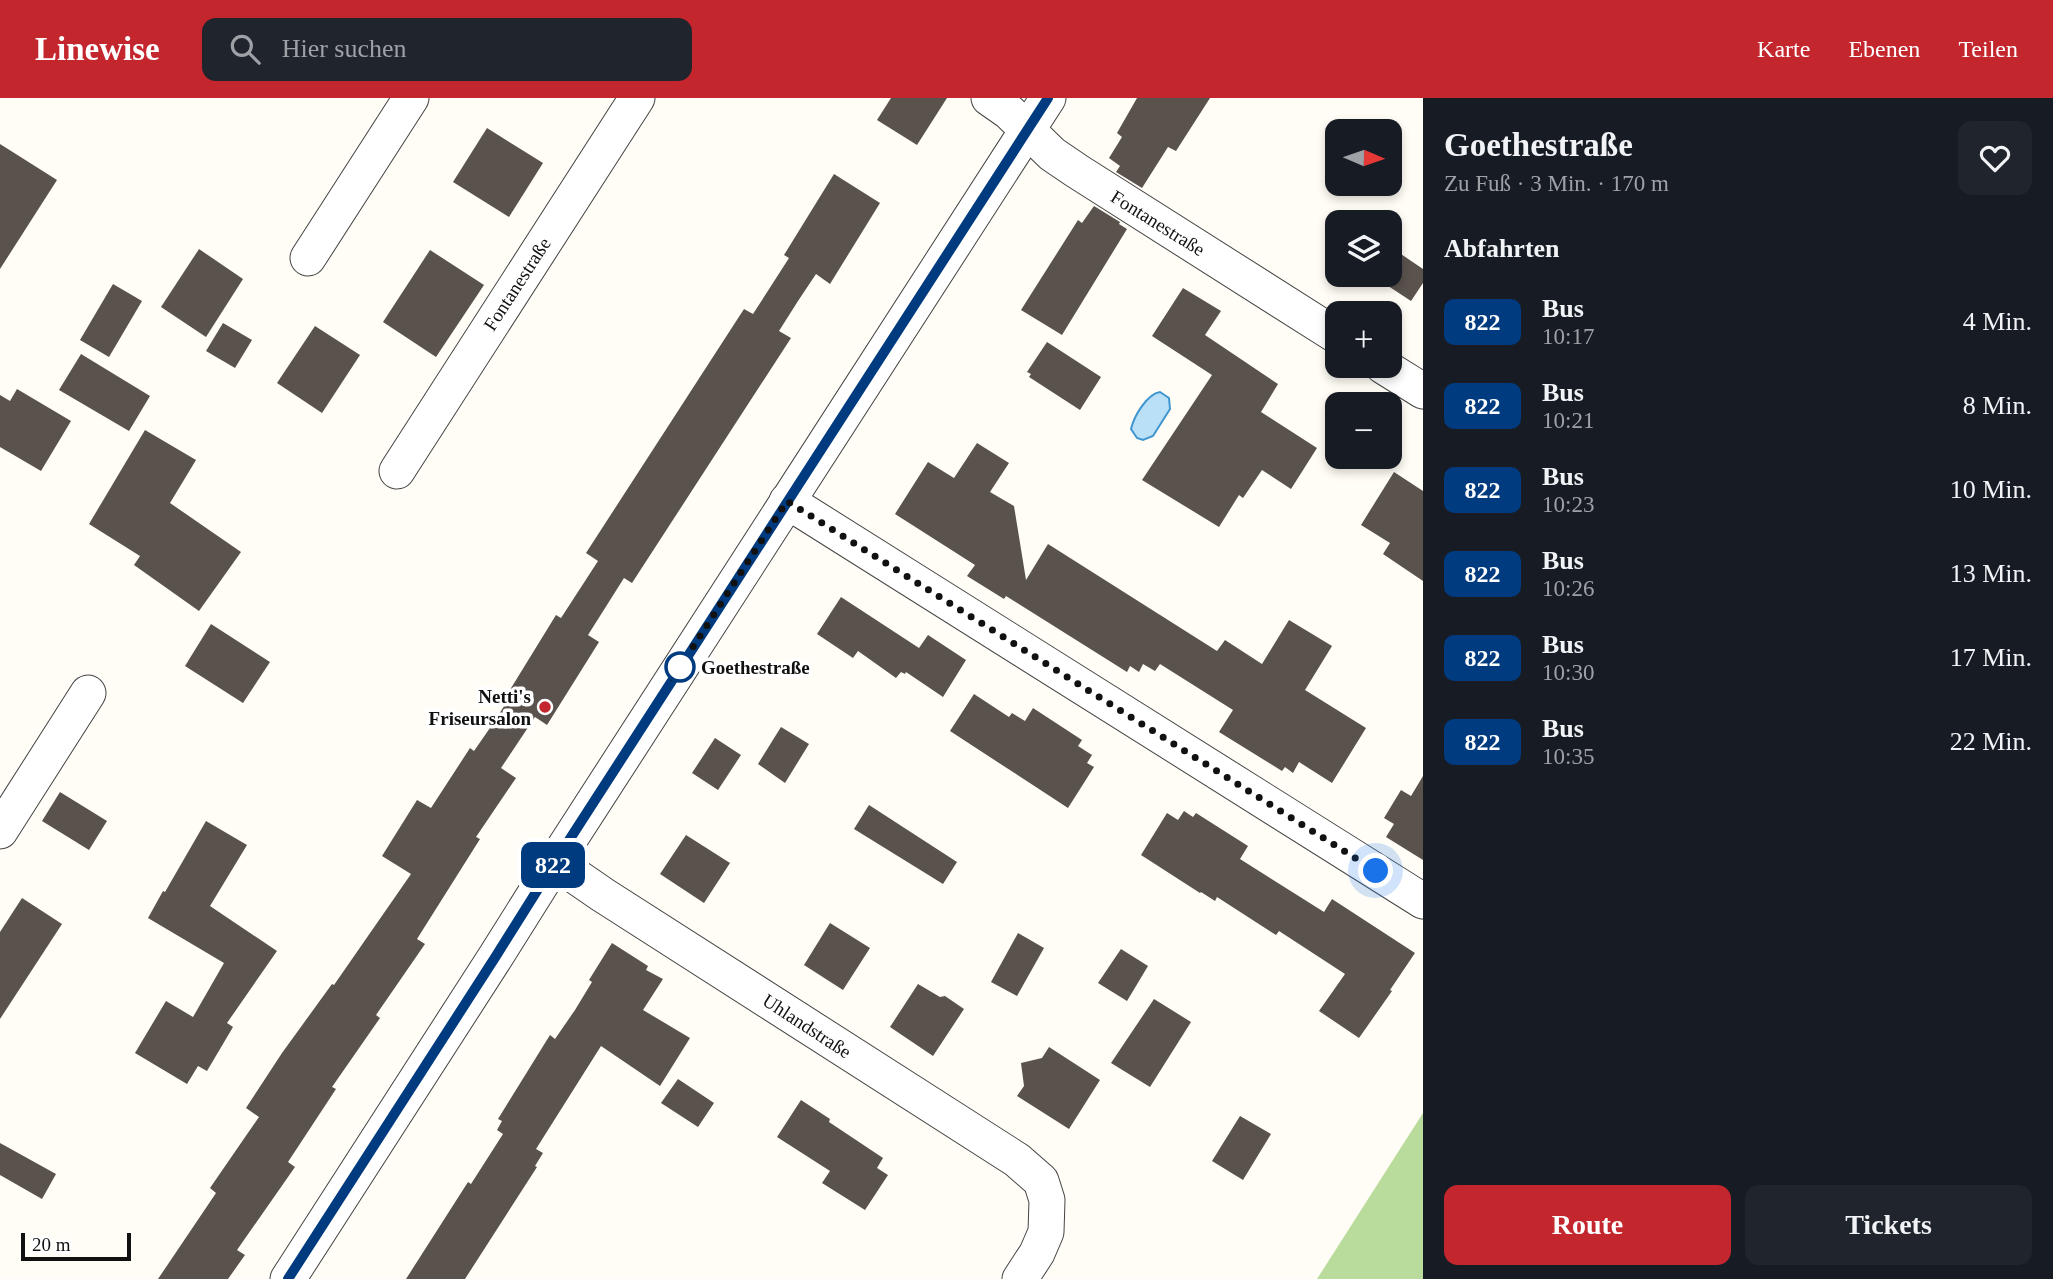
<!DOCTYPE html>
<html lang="de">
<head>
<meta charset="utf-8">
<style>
	:root { --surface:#171b24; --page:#20242c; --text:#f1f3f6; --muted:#9ea1a6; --accent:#c4262e }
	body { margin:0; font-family:"Times New Roman",serif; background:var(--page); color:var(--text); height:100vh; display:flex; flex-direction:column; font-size:26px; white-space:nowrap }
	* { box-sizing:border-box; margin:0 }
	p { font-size:23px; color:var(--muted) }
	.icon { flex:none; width:38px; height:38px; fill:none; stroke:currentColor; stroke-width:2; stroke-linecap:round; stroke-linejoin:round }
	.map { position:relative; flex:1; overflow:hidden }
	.details { display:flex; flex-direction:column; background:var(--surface); width:630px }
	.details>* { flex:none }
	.badge { padding:0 14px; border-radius:10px; font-size:24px; line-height:46px }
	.needle { width:46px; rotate:92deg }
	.controls { position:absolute; left:1325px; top:21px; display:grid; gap:14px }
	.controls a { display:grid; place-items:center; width:77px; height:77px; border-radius:14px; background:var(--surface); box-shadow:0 4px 10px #0003; font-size:35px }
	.scale { position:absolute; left:21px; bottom:18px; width:110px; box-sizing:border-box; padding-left:7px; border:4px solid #111; border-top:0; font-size:19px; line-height:24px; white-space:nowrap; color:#111; -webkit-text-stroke:5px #fff; paint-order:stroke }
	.you { position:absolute; width:35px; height:35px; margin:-18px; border:5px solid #fff; border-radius:50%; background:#1a73e8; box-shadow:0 0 0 10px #1a73e833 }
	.map>.badge { position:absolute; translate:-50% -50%; box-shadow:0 0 0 4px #fff }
	h2 { padding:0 21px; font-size:26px; line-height:63px }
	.round { display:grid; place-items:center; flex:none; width:74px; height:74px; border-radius:14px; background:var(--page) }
	.overview { display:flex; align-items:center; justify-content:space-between; height:119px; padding:0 21px }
	h1 { font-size:33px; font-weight:800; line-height:52px }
	.action { display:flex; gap:14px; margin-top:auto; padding:14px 21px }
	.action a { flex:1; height:80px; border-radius:14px; background:var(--accent); color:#fff; font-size:28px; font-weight:800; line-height:80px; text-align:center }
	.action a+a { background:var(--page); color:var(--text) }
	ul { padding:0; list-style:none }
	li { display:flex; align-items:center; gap:21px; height:84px; padding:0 21px }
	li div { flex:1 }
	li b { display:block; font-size:26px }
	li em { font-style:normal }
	li .badge { min-width:77px; font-weight:700; text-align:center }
	header { display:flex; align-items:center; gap:42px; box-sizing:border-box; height:98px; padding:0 35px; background:var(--accent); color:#fff }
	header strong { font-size:33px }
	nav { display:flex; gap:38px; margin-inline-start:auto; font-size:24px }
	.search { width:490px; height:63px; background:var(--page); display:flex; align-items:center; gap:18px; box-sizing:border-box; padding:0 24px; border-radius:14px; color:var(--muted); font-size:26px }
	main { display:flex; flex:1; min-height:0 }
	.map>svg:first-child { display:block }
	.forest { fill:#b9dc9c }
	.water { fill:#b9e0f7; stroke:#3f96cf; stroke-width:2 }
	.building { fill:#5a524d }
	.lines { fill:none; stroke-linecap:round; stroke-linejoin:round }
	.street-casing { stroke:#444; stroke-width:37 }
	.street { stroke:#fff; stroke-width:35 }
	.line-casing { stroke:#fff; stroke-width:16 }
	.line { stroke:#003b80; stroke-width:10 }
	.walk { stroke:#111; stroke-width:7; stroke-dasharray:0 12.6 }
	.stop-dot { fill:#fff; stroke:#003b80; stroke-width:3.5 }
	.poi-dot { fill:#c4262e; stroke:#fff; stroke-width:2.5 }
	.labels { text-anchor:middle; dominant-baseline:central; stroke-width:7; stroke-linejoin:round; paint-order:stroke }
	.street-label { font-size:19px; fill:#111; stroke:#fff }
	.stop-label { font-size:19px; font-weight:bold; fill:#111; stroke:#fff; text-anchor:start }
	.poi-label { font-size:19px; font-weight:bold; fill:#111; stroke:#fff; text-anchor:end }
</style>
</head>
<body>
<header>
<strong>Linewise</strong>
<div class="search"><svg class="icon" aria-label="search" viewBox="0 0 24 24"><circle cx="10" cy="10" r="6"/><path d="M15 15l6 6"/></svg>Hier suchen</div>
<nav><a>Karte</a><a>Ebenen</a><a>Teilen</a></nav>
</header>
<main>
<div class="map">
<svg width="1423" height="1181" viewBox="0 0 1423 1181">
	<rect width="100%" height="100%" fill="#fffdf5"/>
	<path class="forest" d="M1423,1015V1181H1317Z"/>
	<path class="water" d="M1160,294L1169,300L1170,311L1153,338L1143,342L1137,340L1131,331C1134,318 1147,296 1160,294Z"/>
	<g class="building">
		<path d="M891,0H947L917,47L877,22Z"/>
		<path d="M1137,0H1210L1176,53L1168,49L1142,90L1116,74L1120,68L1109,60L1122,39L1117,35Z"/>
		<path d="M487,30L543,65L509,119L453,84Z"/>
		<path d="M0,46L57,82L0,171Z"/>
		<path d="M834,76L880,105L830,186L816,176L798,203L779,233L791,240L632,485L624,480L588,537L599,544L547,627L535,619L501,670L516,680L476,739L480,741L417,841L425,846L376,917L380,920L332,989L336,991L288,1064L295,1069L237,1152L245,1157L228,1181H158L216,1095L210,1090L259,1019L246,1010L282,955L332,886L334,887L411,776L382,758L417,702L431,710L470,650L474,653L492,627L508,602L505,600L556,517L561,520L598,463L586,455L744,211L753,216L789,160L784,157Z"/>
		<path d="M1094,108L1120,124L1119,126L1127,131L1062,237L1021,212L1078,122L1082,125Z"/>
		<path d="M199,151L243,181L206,239L161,209Z"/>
		<path d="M430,152L484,187L436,259L383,224Z"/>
		<path d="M1395,152L1423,171V185L1411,203L1376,180L1379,177H1390V161Z"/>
		<path d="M113,186L142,203L109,259L80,242Z"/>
		<path d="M1183,190L1221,213L1205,237L1278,286L1261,314L1317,350L1291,391L1262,372L1243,400L1239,397L1219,429L1142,382L1212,277L1152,238Z"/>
		<path d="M223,225L252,242L235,270L206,253Z"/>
		<path d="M315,228L360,257L322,315L277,285Z"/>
		<path d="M1047,244L1101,279L1080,312L1029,279L1031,276L1027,274Z"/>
		<path d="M81,256L150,298L129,333L59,292Z"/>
		<path d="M17,291L71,323L41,373L0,349V297L10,303Z"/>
		<path d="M145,332L196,362L170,405L241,454L199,513L134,467L140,458L89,426Z"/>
		<path d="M977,345L1009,365L990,394L1014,408L1026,482L1048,446L1217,553L1225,542L1262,566L1289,522L1332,548L1305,592L1366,630L1332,685L1299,664L1293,675L1285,669L1282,673L1219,634L1233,612L1160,566L1155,573L1143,566L1139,574L1130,568L1127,574L1006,498L1004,501L967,478L975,467L895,416L928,364L954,380Z"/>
		<path d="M1394,374L1423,393V483L1383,456L1390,445L1361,427Z"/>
		<path d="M841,499L919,550L928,537L966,562L943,599L906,574L905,576L901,574L896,580L858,553L853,560L817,536Z"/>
		<path d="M211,526L270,564L243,605L185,568Z"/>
		<path d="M974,596L1009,619L1012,615L1025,623L1033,610L1082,642L1078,648L1092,657L1087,665L1094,669L1068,710L950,633Z"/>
		<path d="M781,629L809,646L785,685L758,666Z"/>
		<path d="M715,640L741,657L718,692L692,675Z"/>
		<path d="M1423,678V762L1386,739L1394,726L1384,720L1401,692L1411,698Z"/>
		<path d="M60,694L107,723L89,752L42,723Z"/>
		<path d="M869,707L957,764L943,786L854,731Z"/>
		<path d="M1184,713L1193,719L1196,715L1248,748L1240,761L1324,814L1332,801L1415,855L1390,892L1392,893L1359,940L1319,913L1345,876L1279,833L1276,837L1217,799L1215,803L1201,794L1200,795L1141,757L1167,715L1178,722Z"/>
		<path d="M206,723L247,747L210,808L277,853L227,925L233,929L207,973L198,968L187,986L135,955L166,903L193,919L224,865L148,820L163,793L165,794Z"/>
		<path d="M686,737L730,765L704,805L660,776Z"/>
		<path d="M22,800L62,826L0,921V834Z"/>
		<path d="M830,825L870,850L843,892L804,867Z"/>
		<path d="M1018,835L1044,850L1017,898L991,884Z"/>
		<path d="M612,845L648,868L646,872L663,881L643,912L690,940L660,988L601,948L536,1051L543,1055L535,1068L537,1069L465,1181H406L468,1084L471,1086L503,1036L497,1032L502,1023L498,1021L550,937L555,941L575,912L592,884L589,882Z"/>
		<path d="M1121,851L1148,868L1127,903L1098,885Z"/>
		<path d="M918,886L940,899L945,898L964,911L933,958L890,929Z"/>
		<path d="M1154,901L1191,924L1150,989L1111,965Z"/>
		<path d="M1049,949L1100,982L1069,1031L1017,998L1024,988L1021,965L1042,960Z"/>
		<path d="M678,981L714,1005L698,1029L661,1005Z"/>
		<path d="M801,1002L830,1021L829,1024L883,1060L877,1070L888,1077L865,1112L822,1085L830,1073L777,1039Z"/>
		<path d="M1240,1018L1271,1036L1243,1082L1212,1063Z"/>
		<path d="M0,1045L56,1076L42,1101L0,1077Z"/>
	</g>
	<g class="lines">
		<defs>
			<g id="street">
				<path d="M989,0L1009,14L1052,56L1077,73L1337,238"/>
				<path d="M308,160L411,0"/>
				<path d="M1383,268L1423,293"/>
				<path d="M397,373L637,0"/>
				<path d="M787,403L1423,803"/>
				<path d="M0,733L88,595"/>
				<path d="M555,764L603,797L1017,1062L1041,1083L1047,1102L1046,1134L1037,1155L1020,1181"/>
				<path d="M288,1181L496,858L555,764L1048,0"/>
			</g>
		</defs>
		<use href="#street" class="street-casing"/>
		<use href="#street" class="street"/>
	</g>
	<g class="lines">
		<defs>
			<path id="line" d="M288,1181L496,858L555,764L1048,0"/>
		</defs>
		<use href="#line" class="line-casing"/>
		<use href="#line" class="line"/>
		<path class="walk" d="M680,569L673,580L787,403L1376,773"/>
	</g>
	<circle class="stop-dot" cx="680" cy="569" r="14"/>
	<circle class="poi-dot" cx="545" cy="609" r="7"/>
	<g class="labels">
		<g class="street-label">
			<text transform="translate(1158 125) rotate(32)">Fontanestraße</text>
			<text transform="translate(517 186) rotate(-57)">Fontanestraße</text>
			<text transform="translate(807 928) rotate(33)">Uhlandstraße</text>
		</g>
		<g class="stop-label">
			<text x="701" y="569">Goethestraße</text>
		</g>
		<g class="poi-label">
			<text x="531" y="598">Netti's<tspan x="531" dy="22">Friseursalon</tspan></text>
		</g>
	</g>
</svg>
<div class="controls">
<a><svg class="needle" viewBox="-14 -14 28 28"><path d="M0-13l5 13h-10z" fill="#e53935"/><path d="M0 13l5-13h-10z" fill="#9ea1a6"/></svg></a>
<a><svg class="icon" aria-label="layers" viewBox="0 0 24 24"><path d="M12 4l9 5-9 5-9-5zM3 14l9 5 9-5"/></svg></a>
<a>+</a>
<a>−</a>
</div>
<div class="scale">20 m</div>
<div class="you" style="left:1376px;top:773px"></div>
<b class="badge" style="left:553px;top:767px;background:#003b80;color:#fff">822</b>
</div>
<section class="details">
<div class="overview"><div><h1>Goethestraße</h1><p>Zu Fuß · 3 Min. · 170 m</p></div><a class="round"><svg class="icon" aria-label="heart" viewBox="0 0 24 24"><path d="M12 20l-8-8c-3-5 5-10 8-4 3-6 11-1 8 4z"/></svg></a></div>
<h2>Abfahrten</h2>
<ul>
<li><span class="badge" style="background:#003b80;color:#fff">822</span><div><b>Bus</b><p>10:17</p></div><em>4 Min.</em></li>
<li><span class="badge" style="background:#003b80;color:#fff">822</span><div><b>Bus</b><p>10:21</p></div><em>8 Min.</em></li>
<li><span class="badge" style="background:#003b80;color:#fff">822</span><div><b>Bus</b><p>10:23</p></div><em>10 Min.</em></li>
<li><span class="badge" style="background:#003b80;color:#fff">822</span><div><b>Bus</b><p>10:26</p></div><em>13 Min.</em></li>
<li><span class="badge" style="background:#003b80;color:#fff">822</span><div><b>Bus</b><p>10:30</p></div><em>17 Min.</em></li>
<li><span class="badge" style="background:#003b80;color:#fff">822</span><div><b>Bus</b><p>10:35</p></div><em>22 Min.</em></li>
</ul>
<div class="action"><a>Route</a><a>Tickets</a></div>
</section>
</main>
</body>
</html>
